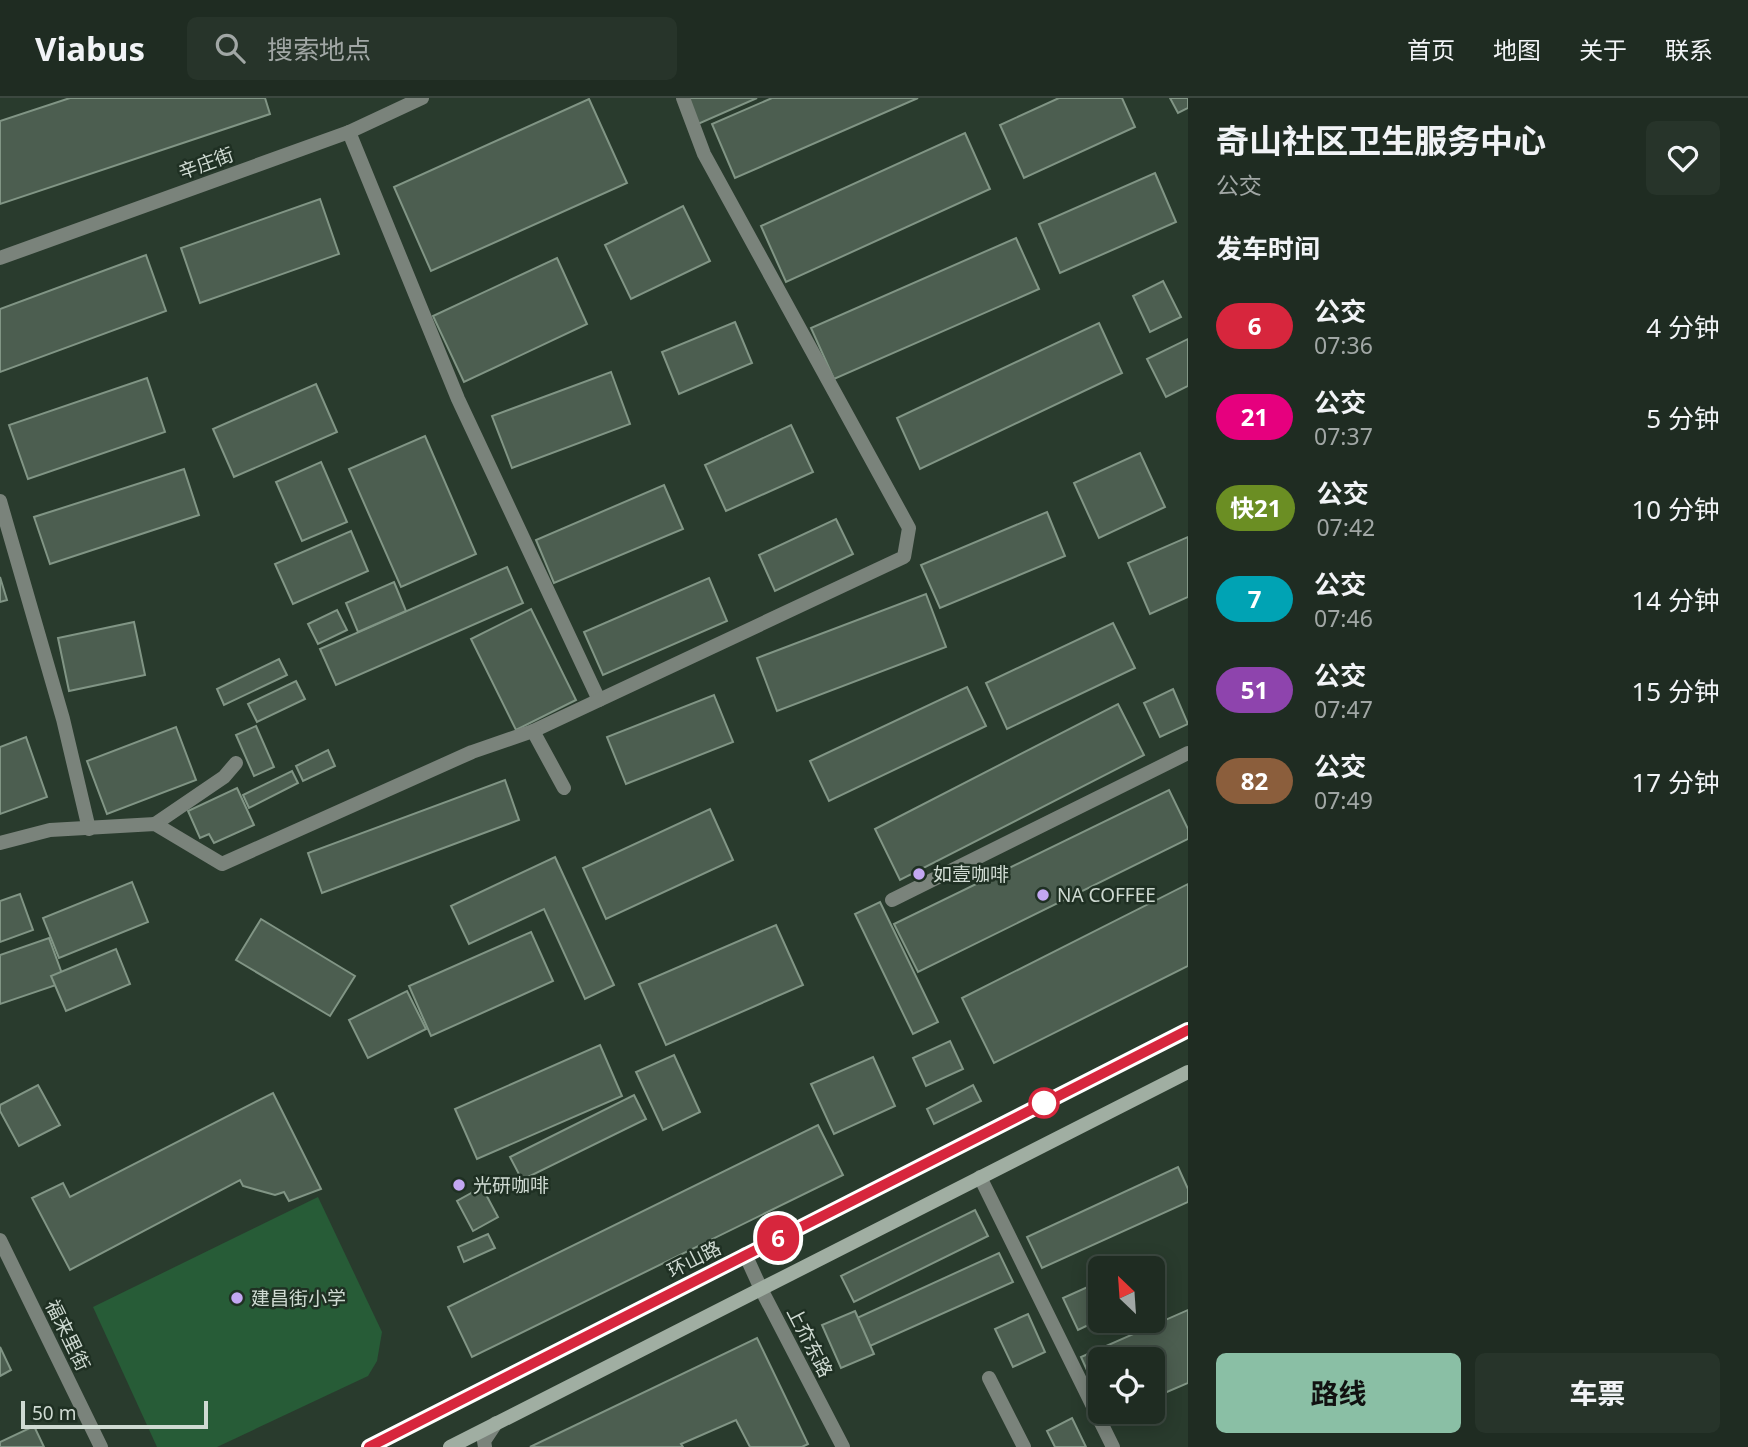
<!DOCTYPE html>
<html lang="zh">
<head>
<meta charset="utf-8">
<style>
	:root { --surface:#1f2c22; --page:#27342a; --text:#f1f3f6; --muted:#a1a7a5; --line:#3c4840; --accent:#8abfa5 }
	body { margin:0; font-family:"Noto Sans","Noto Sans SC",sans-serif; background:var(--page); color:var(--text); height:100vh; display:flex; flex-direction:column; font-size:26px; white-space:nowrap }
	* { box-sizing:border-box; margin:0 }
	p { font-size:23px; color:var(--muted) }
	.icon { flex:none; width:38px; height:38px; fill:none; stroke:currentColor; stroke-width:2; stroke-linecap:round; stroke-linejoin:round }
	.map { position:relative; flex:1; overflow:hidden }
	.panel { display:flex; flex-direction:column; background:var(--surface); width:560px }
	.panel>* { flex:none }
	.badge { padding:0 14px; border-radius:23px; font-size:24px; line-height:46px }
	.needle { width:46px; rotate:335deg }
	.tools { position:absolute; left:1088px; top:1158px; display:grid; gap:14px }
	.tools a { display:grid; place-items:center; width:77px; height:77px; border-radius:10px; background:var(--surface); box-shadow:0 4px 18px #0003,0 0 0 2px var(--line); font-size:35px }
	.scale { position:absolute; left:21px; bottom:18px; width:187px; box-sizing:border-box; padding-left:7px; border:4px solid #cfdad2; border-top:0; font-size:19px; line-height:24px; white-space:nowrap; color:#cfdad2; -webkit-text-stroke:5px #1f3023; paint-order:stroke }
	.map>.badge { position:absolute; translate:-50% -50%; box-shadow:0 0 0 4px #fff }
	h2 { padding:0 28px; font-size:26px; line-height:63px }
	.round { display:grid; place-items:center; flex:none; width:74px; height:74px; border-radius:10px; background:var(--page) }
	.headline { display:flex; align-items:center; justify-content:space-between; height:119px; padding:0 28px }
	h1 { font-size:33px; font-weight:700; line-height:52px }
	.cta { display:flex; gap:14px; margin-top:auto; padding:14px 28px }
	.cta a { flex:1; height:80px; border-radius:10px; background:var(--accent); color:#111; font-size:28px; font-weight:700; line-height:80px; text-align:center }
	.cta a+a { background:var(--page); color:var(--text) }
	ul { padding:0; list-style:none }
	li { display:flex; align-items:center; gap:21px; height:91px; padding:0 28px }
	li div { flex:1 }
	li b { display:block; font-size:26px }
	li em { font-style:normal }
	li .badge { min-width:77px; font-weight:700; text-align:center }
	header { display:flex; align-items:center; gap:42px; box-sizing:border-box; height:98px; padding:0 35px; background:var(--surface); border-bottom:2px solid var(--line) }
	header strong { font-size:33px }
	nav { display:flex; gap:38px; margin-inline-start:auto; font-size:24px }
	.search { width:490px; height:63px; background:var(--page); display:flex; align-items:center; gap:18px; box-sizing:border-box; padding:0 24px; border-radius:10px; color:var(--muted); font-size:26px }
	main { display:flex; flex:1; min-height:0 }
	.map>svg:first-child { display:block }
	.green { fill:#275c37 }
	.building { fill:#4c5e50; stroke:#819585; stroke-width:2 }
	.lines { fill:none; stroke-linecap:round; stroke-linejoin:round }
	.lane { stroke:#7a837b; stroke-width:14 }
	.street { stroke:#7a837b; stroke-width:14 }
	.secondary { stroke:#a0aea2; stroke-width:14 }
	.line-casing { stroke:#fff; stroke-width:16 }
	.line { stroke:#d7263d; stroke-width:10 }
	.poi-dot { fill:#c3a7f2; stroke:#1f3023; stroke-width:2.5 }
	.stop-dot { fill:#fff; stroke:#d7263d; stroke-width:3.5 }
	.labels { text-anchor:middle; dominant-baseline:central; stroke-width:5; stroke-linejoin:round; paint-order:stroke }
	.street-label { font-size:19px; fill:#cfdad2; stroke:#1f3023 }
	.poi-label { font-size:19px; fill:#cfdad2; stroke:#1f3023; text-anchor:start }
</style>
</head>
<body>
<header>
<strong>Viabus</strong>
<div class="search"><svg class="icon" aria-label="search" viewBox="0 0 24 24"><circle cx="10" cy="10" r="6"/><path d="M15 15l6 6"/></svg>搜索地点</div>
<nav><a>首页</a><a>地图</a><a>关于</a><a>联系</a></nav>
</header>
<main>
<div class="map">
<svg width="1188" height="1349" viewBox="0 0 1188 1349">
	<rect width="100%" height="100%" fill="#293b2d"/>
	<path class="green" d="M318,1099L382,1234L377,1263L368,1278L217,1349H157L93,1209Z"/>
	<g class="building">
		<path d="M70,0H265L270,16L0,106V23Z"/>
		<path d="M687,0H757L698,26Z"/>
		<path d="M772,0H918L735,80L712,26Z"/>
		<path d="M1059,0H1122L1135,29L1024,80L1000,27Z"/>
		<path d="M1170,0H1188V10L1178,15Z"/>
		<path d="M589,1L627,85L431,173L394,89Z"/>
		<path d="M965,35L990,91L786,184L761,128Z"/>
		<path d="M1155,75L1176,124L1060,175L1039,126Z"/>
		<path d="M320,101L339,156L200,205L181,150Z"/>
		<path d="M683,108L710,163L631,201L605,147Z"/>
		<path d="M1016,140L1039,191L834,281L811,230Z"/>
		<path d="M146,157L166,213L0,274V211Z"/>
		<path d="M557,160L587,226L464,284L433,218Z"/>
		<path d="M1163,183L1181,219L1150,234L1133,198Z"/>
		<path d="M735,224L752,265L679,296L662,254Z"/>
		<path d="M1099,225L1122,275L920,371L897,320Z"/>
		<path d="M1188,241V288L1166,299L1147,261Z"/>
		<path d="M611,274L630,326L512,370L492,318Z"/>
		<path d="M147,280L165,334L28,381L9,327Z"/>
		<path d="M316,286L337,334L234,379L213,331Z"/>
		<path d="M791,327L813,374L726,413L705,367Z"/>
		<path d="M425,338L476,456L401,489L349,371Z"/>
		<path d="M1140,355L1165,409L1099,440L1074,385Z"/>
		<path d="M321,364L347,424L302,443L276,384Z"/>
		<path d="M184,371L199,417L50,466L34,419Z"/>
		<path d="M664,387L683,431L554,485L536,442Z"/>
		<path d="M1047,414L1065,458L940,510L921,467Z"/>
		<path d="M836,421L853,456L775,493L759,457Z"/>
		<path d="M351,433L368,473L293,506L275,466Z"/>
		<path d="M1188,439V499L1150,516L1128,465Z"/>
		<path d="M507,469L523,505L336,587L320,551Z"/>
		<path d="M0,479L7,502L0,504Z"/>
		<path d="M709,480L727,523L603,577L584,534Z"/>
		<path d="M394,484L406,513L358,534L346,505Z"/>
		<path d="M926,496L946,549L777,613L757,560Z"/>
		<path d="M531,511L576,602L516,632L471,541Z"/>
		<path d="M337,512L347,532L318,546L308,526Z"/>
		<path d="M134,524L145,577L69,593L58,540Z"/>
		<path d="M1113,525L1135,570L1007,631L986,585Z"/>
		<path d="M279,561L287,577L224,607L217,591Z"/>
		<path d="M296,583L305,601L257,624L248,606Z"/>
		<path d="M967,589L986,628L829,703L810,663Z"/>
		<path d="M1173,591L1188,626L1160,639L1144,605Z"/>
		<path d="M714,597L733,644L626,686L607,639Z"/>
		<path d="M1118,606L1144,657L900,782L875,731Z"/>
		<path d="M256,628L274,669L254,678L236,637Z"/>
		<path d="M176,629L196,682L107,716L87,663Z"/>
		<path d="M26,639L47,699L0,716V649Z"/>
		<path d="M328,652L335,668L303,683L296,668Z"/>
		<path d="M292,673L298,685L249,710L243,697Z"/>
		<path d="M505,682L519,722L322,795L308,755Z"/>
		<path d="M237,690L254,727L214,745L209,736L200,740L188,713Z"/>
		<path d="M1169,692L1188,731V741L918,874L894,826Z"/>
		<path d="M710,711L733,762L606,821L583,770Z"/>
		<path d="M555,759L614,887L585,901L544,811L469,846L451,808Z"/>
		<path d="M132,784L148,824L59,860L43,820Z"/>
		<path d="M1188,786V868L994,965L962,900Z"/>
		<path d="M20,796L33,832L0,844V803Z"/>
		<path d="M880,804L938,924L913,936L855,816Z"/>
		<path d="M261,821L355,878L330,918L236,862Z"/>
		<path d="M776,827L803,887L666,947L639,886Z"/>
		<path d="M531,834L553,883L431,938L409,888Z"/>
		<path d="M49,840L65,884L0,906V857Z"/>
		<path d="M116,851L130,886L66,913L51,878Z"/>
		<path d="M407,893L426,931L368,960L349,922Z"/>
		<path d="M950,943L963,971L926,988L913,960Z"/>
		<path d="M600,947L622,998L477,1061L455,1011Z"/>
		<path d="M674,957L700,1014L663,1032L636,974Z"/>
		<path d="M873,959L895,1008L834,1036L811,986Z"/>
		<path d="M38,987L60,1027L19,1048L0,1013V1007Z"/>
		<path d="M973,987L981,1003L934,1026L927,1011Z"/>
		<path d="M273,995L321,1091L289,1103L284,1094L275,1097L243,1088L240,1082L70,1172L32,1100L63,1085L70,1099Z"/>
		<path d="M634,997L646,1021L522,1082L510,1059Z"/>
		<path d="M818,1027L843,1077L472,1259L448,1209Z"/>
		<path d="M1178,1069L1188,1091V1104L1042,1170L1027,1139Z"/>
		<path d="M482,1089L498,1119L473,1133L457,1103Z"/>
		<path d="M975,1112L988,1138L854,1204L841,1178Z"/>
		<path d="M488,1136L495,1150L464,1164L458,1149Z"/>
		<path d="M999,1155L1013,1184L870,1248L857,1220Z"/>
		<path d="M1101,1183V1221L1078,1232L1063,1200Z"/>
		<path d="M1188,1212V1285L1153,1300V1262H1101V1303L1081,1259Z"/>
		<path d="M855,1213L874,1256L841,1270L822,1227Z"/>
		<path d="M1028,1216L1045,1254L1013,1269L995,1231Z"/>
		<path d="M757,1240L808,1346L802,1349H750L736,1322L681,1346L683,1349H530Z"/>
		<path d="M0,1249L11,1272L0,1278Z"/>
		<path d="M1072,1320L1086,1349H1055L1047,1333Z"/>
		<path d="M34,1328L44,1349H0V1344Z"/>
	</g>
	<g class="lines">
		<g class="lane">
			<path d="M349,34L458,301L599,602"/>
			<path d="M0,403L63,621L89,731"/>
			<path d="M533,633L904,459L909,430L704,56L683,0"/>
			<path d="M155,726L224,679L236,665"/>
			<path d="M0,745L50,732L155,726L222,766L472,654L533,633L564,690"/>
			<path d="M892,802L1188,655"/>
			<path d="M980,1079L1113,1349"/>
			<path d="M989,1280L1024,1349"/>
		</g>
		<g class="street">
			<path d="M0,160L349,34L422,0"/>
			<path d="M0,1142L101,1349"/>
			<path d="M745,1156L761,1191L843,1349"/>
			<path d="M485,1349L484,1343L496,1325"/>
		</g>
		<g class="secondary">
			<path d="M369,1349L1188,932"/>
			<path d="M450,1349L1188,974"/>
		</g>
	</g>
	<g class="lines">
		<defs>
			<path id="line" d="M369,1349L1188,932"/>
		</defs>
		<use href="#line" class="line-casing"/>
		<use href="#line" class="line"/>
	</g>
	<g class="poi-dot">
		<circle cx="919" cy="776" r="7"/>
		<circle cx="1043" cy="797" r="7"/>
		<circle cx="459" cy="1087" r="7"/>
		<circle cx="237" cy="1200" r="7"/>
	</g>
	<circle class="stop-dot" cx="1044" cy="1005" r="14"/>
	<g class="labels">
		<g class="street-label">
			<text transform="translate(206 65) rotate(-20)">辛庄街</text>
			<text transform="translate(694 1161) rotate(-27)">环山路</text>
			<text transform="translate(68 1237) rotate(64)">福来里街</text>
			<text transform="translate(810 1244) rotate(63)">上夼东路</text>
		</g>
		<g class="poi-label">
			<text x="933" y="776">如壹咖啡</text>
			<text x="1057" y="797">NA COFFEE</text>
			<text x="473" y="1087">光研咖啡</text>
			<text x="251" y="1200">建昌街小学</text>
		</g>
	</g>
</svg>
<div class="tools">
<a><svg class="needle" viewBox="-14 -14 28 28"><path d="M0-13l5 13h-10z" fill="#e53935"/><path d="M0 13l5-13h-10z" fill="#a1a7a5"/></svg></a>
<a><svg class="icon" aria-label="locate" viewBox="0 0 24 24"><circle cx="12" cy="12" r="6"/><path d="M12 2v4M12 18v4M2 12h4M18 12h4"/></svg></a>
</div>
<div class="scale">50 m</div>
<b class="badge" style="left:778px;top:1140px;background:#d7263d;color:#fff">6</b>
</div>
<section class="panel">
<div class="headline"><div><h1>奇山社区卫生服务中心</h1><p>公交</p></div><a class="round"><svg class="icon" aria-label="heart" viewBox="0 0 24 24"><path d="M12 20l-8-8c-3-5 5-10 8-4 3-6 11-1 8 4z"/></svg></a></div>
<h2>发车时间</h2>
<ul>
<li><span class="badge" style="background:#d7263d;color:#fff">6</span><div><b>公交</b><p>07:36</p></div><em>4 分钟</em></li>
<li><span class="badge" style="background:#e6007e;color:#fff">21</span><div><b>公交</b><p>07:37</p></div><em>5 分钟</em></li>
<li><span class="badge" style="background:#6b8e23;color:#fff">快21</span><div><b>公交</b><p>07:42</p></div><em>10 分钟</em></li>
<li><span class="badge" style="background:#00a3b4;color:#fff">7</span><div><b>公交</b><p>07:46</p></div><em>14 分钟</em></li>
<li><span class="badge" style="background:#8e44ad;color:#fff">51</span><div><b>公交</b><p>07:47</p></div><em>15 分钟</em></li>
<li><span class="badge" style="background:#8b5e3c;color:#fff">82</span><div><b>公交</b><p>07:49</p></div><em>17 分钟</em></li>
</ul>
<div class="cta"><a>路线</a><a>车票</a></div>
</section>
</main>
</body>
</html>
